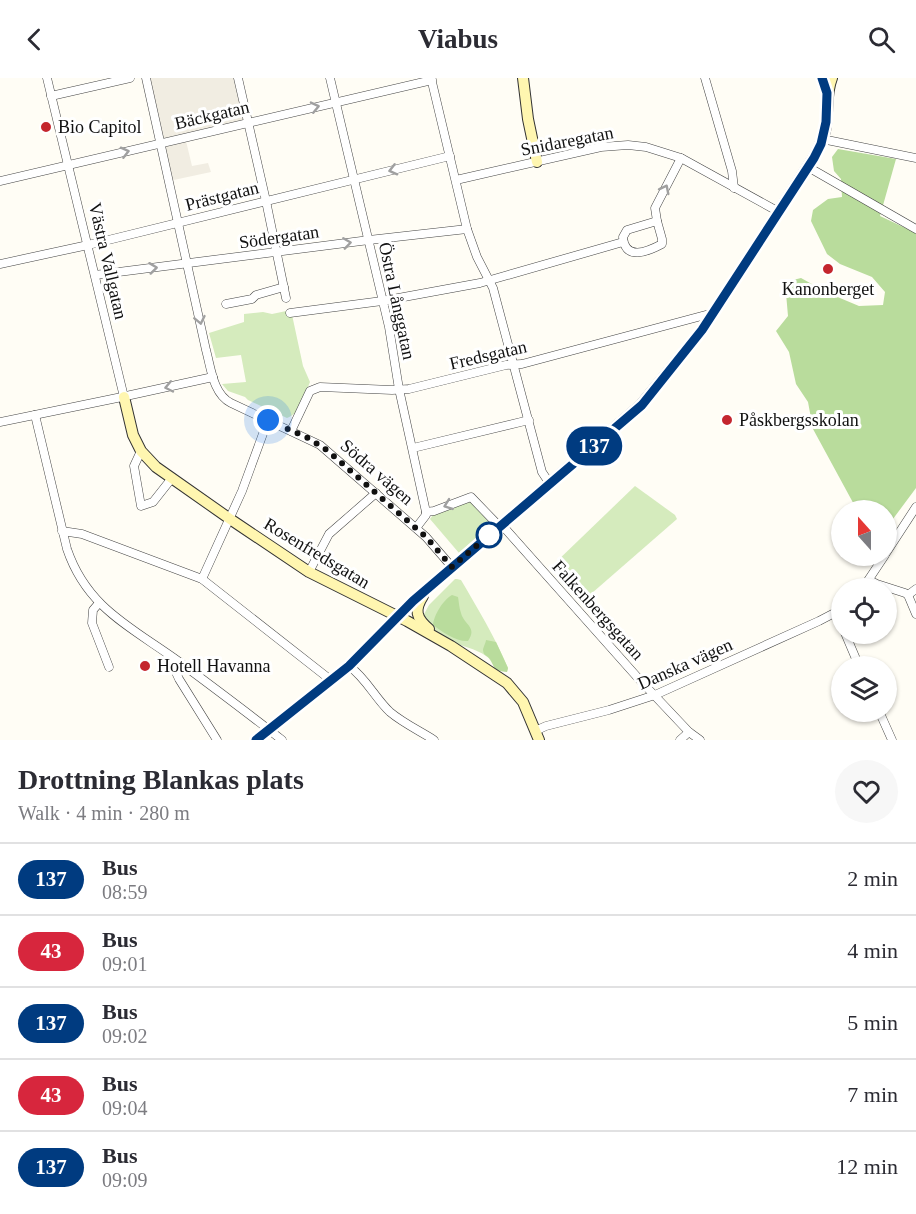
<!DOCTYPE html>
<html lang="en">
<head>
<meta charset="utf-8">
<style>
	:root { --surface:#fff; --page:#f7f7f7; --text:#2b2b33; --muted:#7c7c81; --line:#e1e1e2 }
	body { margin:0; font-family:"Times New Roman",serif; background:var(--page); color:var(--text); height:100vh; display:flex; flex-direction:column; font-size:22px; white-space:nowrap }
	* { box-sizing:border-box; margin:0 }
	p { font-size:20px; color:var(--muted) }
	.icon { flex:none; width:33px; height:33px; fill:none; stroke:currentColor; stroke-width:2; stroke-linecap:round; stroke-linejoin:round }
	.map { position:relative; height:662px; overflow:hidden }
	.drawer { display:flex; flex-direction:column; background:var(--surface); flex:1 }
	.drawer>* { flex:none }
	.badge { padding:0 12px; border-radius:20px; font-size:21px; line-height:39px }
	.needle { width:39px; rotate:339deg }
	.fabs { position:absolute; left:831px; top:422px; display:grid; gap:12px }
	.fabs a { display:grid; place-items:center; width:66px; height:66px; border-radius:50%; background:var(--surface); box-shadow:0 2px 4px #0004; font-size:30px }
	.you { position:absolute; width:30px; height:30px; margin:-15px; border:4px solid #fff; border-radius:50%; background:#1a73e8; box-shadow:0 0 0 9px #1a73e833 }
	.map>.badge { position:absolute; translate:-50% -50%; box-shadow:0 0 0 3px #fff }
	.round { display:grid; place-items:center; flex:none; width:63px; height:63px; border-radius:32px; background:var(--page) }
	.summary { display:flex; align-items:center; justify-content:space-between; height:102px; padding:0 18px }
	h1 { font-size:28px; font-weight:700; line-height:45px }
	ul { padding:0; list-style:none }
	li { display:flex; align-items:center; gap:18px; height:72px; padding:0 18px; border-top:2px solid var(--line) }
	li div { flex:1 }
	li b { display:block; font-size:22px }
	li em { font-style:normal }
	li .badge { min-width:66px; font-weight:700; text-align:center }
	header { display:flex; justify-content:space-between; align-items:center; height:78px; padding:0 18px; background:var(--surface); font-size:27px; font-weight:700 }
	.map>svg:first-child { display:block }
	.green { fill:#d5ebbd }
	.forest { fill:#b9dc9c }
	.plaza { fill:#f1ede2 }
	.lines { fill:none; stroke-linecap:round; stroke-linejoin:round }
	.street-casing { stroke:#444; stroke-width:9 }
	.secondary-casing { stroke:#333; stroke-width:12 }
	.street { stroke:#fff; stroke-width:8 }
	.secondary { stroke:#fff6b0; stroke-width:10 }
	.oneway { stroke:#a0a0a0 }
	.line-casing { stroke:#fff; stroke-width:14 }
	.line { stroke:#003b80; stroke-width:9 }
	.walk { stroke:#111; stroke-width:6; stroke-dasharray:0 10.8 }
	.poi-dot { fill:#c4262e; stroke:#fff; stroke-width:2 }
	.stop-dot { fill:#fff; stroke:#003b80; stroke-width:3 }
	.labels { text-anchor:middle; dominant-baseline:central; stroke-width:6; stroke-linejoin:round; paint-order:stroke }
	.street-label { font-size:18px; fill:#111; stroke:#fff }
	.poi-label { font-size:18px; fill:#111; stroke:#fff; text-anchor:start }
</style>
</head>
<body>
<header><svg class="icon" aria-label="back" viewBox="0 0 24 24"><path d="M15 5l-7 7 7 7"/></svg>Viabus<svg class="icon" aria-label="search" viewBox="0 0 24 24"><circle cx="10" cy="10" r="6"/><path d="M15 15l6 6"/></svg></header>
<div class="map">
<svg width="916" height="662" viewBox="0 0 916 662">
	<rect width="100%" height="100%" fill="#fffdf5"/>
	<g class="green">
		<path d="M291,232L303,288L310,304C305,316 300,336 287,340L248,322L245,319L228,313L222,306L246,304L241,277L216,280L209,255L244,244V236L263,234L272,236Z"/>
		<path d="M635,408L675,437L677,441L584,522L553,487Z"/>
		<path d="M471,423L491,447L488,451L479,457L459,475L430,441L433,437Z"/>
		<path d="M455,501H457L461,502C478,531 495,559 508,590L507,594C489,592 496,585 486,578C475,570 462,569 451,563C442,559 433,550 424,544L423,538L429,527Z"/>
	</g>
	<g class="forest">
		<path d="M838,71L896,81L880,138L916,155V410L887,449L886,432H857L813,351L808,324L796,306L789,274L776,253L788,238L785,204L801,200L828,215L859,228L883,227L885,214L872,199L840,186L827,176L811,143L813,132L828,121L842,119L841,101L834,93L832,79Z"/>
		<path d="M452,517L458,519C459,524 459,530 461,535C464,547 478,549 468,563C457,564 442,554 433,547C434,537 443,522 452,517Z"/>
		<path d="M486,562L496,564L508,590L507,594C491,592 496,589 489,580C485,576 484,578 483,572C483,570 486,564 486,562Z"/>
	</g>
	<path class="plaza" d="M146,0H238L248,45L186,63L192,88L208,85L211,94L169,103Z"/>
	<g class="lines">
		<defs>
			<g id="street">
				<path d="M47,0L124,319"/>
				<path d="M146,0L206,272C211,290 213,316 231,325L320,367L426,459L452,489"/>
				<path d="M238,0L266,123L286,220"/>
				<path d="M330,0L389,249L399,311L426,434V437L416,450"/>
				<path d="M431,0L467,151L477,179L493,210L542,394L550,406"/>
				<path d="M705,0L732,93L734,110"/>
				<path d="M51,18L130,0"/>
				<path d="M822,61L916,80"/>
				<path d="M808,89L916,151"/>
				<path d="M456,102L601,69L628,67L646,69L681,80L779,134"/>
				<path d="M0,103L432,2"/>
				<path d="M657,143L662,161V166C647,174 625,183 623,159L627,152Z"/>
				<path d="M657,143L655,130L681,80"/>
				<path d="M0,186L88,167L450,78"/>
				<path d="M95,197L369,162L467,151"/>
				<path d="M226,226L252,221L256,217L284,209"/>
				<path d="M290,235L382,223L480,205L623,164"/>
				<path d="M35,337L67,471C87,530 131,549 178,583C213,609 248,635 282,662"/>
				<path d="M0,344L117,320L213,299"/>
				<path d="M291,353L310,313L320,309L392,312L409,311L506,287L522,286L713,235"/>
				<path d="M413,370L529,342"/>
				<path d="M141,373L134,388L141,428L153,424L172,400"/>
				<path d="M426,434L434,433L471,419L499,448"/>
				<path d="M501,446L638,600L689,654L700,662"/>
				<path d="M62,453L82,456L202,501L332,603"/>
				<path d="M886,475L916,429"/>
				<path d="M309,494L329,456L376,415"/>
				<path d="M202,501L242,413L268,342"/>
				<path d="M869,502L877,506L905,515L908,517L916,536"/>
				<path d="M863,510L885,477"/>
				<path d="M908,517L916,511"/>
				<path d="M99,525L93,532L92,545L109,589"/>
				<path d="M836,535L842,548"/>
				<path d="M845,555L859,588"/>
				<path d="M168,577L179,601L217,662"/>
				<path d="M349,588C366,600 375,620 390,634C403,645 420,653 434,662"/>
				<path d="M879,633L892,662"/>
				<path d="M535,653L546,648L609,632L655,617L819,543L842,531"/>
				<path d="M680,662L689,654"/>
			</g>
			<g id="secondary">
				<path d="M523,0L528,41L537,84"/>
				<path d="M124,319L133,357L141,373L156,389L230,441L309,494L407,543L451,568L507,605L523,624L539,662"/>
				<path d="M423,518C414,532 416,540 429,551"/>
				<path d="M256,662L349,588L413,523L641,327L702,252L814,79C818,71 823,62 825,53C829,35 825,17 832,0"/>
			</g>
		</defs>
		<use href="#street" class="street-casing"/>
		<use href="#secondary" class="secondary-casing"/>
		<use href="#street" class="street"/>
		<use href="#secondary" class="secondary"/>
	</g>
	<defs><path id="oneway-chevron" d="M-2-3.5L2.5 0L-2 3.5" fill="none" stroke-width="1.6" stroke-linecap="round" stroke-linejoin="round" transform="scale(1.5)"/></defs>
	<g class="oneway">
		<use href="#oneway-chevron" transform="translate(315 29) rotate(-13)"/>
		<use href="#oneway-chevron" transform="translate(125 74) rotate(-14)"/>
		<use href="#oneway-chevron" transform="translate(393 92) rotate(166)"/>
		<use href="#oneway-chevron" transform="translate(665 111) rotate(-63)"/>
		<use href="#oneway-chevron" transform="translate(347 165) rotate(-8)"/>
		<use href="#oneway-chevron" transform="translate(153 190) rotate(-7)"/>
		<use href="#oneway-chevron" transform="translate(200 242) rotate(78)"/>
		<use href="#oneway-chevron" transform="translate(169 309) rotate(168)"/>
		<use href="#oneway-chevron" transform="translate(448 427) rotate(160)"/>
	</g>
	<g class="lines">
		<defs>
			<path id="line" d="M256,662L349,588L413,523L642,327L702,252L814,80L821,66L826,44L827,15L822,0"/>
		</defs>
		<use href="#line" class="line-casing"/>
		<use href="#line" class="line"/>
		<path class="walk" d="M268,342L310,361L328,373L426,459L452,489L489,457"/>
	</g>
	<g class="poi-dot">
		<circle cx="46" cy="49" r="6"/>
		<circle cx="828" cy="191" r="6"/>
		<circle cx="727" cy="342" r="6"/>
		<circle cx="145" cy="588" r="6"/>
	</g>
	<circle class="stop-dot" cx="489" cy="457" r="12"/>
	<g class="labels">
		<g class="street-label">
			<text transform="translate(212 37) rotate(-13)">Bäckgatan</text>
			<text transform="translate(567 63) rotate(-11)">Snidaregatan</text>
			<text transform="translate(222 118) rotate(-14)">Prästgatan</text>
			<text transform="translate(279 159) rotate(-8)">Södergatan</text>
			<text transform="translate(108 183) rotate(77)">Västra Vallgatan</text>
			<text transform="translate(397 223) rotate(78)">Östra Långgatan</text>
			<text transform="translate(488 277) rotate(-13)">Fredsgatan</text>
			<text transform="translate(377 394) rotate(41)">Södra vägen</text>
			<text transform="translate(317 475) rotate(31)">Rosenfredsgatan</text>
			<text transform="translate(598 532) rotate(48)">Falkenbergsgatan</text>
			<text transform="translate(685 586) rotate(-24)">Danska vägen</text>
		</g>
		<g class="poi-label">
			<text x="58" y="49">Bio Capitol</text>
			<text x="828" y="211" text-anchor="middle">Kanonberget</text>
			<text x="739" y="342">Påskbergsskolan</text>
			<text x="157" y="588">Hotell Havanna</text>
		</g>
	</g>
</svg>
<div class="fabs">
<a><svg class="needle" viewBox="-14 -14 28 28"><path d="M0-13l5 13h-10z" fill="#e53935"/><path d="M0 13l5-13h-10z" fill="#7c7c81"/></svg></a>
<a><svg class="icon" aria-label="locate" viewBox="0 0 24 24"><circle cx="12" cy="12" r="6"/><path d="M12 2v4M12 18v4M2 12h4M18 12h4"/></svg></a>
<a><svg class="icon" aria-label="layers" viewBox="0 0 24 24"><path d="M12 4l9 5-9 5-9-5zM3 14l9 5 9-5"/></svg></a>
</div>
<div class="you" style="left:268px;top:342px"></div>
<b class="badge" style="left:594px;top:368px;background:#003b80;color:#fff">137</b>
</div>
<section class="drawer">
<div class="summary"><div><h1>Drottning Blankas plats</h1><p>Walk · 4 min · 280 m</p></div><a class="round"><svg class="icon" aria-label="heart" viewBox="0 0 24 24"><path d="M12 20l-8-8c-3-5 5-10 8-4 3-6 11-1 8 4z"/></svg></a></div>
<ul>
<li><span class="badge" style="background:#003b80;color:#fff">137</span><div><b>Bus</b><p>08:59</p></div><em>2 min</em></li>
<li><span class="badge" style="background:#d7263d;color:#fff">43</span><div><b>Bus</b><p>09:01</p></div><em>4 min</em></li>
<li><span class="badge" style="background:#003b80;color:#fff">137</span><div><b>Bus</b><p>09:02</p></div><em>5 min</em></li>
<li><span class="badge" style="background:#d7263d;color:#fff">43</span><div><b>Bus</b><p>09:04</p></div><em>7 min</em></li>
<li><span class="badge" style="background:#003b80;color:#fff">137</span><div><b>Bus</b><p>09:09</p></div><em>12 min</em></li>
</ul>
</section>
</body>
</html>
